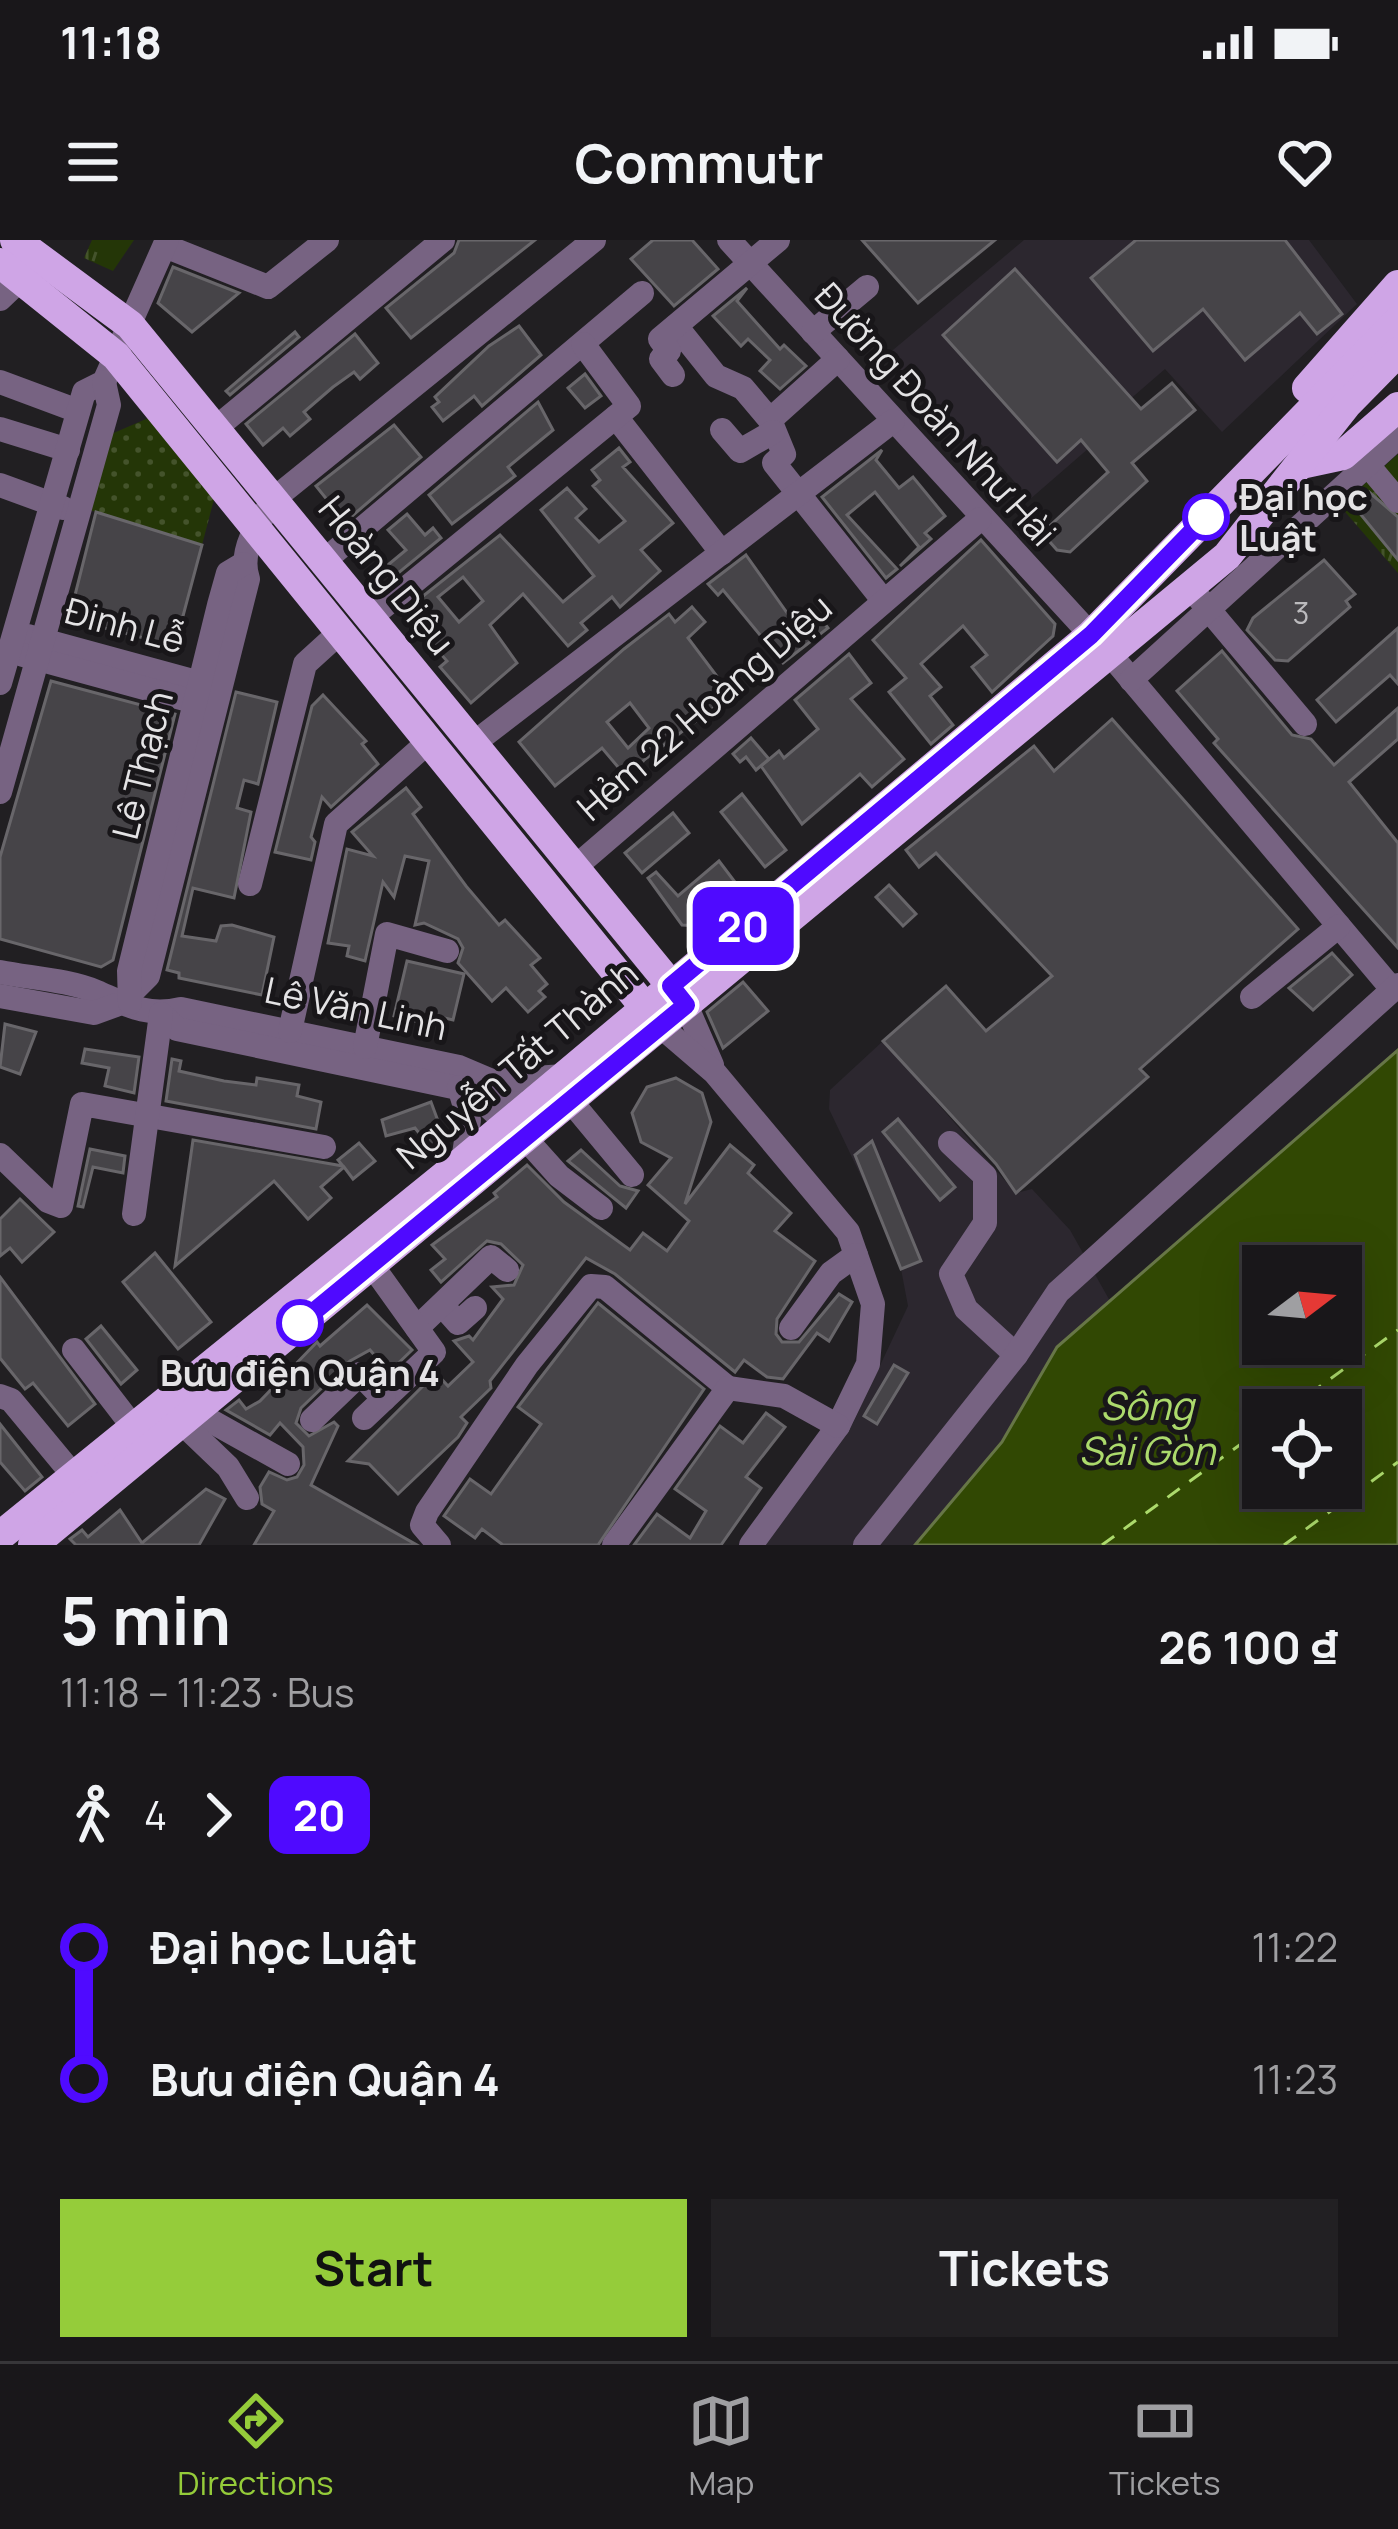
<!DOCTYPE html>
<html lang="en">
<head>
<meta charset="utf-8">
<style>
	:root { --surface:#19171a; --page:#222023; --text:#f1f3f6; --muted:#9f9fa2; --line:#373639; --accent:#95cc3a }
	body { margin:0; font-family:Manrope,sans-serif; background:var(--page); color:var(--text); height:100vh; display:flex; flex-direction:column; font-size:45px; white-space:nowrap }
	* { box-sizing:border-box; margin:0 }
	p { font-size:39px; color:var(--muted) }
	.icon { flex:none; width:66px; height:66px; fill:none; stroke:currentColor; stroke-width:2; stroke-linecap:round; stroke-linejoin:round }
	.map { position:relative; height:1305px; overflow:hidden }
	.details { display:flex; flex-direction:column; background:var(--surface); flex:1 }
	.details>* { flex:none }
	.badge { padding:0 24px; border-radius:18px; font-size:42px; line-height:78px }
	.needle { width:78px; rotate:74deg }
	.fabs { position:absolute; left:1242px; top:1005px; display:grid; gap:24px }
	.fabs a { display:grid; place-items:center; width:120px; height:120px; border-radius:0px; background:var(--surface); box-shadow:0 12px 48px #0002,0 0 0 3px var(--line); font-size:60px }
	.map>.badge { position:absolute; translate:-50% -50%; box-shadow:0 0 0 6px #fff }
	.legs { display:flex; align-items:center; gap:18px; height:132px; padding:0 60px; font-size:39px }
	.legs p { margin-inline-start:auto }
	.overview { display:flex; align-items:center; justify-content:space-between; height:204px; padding:0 60px }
	h1 { font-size:66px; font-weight:700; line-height:90px }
	.cta { display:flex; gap:24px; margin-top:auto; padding:24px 60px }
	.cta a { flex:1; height:138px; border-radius:0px; background:var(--accent); color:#111; font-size:48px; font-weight:700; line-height:138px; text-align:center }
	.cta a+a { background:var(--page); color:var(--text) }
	ul { padding:0 60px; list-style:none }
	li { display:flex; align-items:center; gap:42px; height:132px; font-size:45px }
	li i { display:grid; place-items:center; width:18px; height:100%; margin:0 15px; background:currentColor }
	li i::after { content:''; width:30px; height:30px; margin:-15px; border:9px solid; border-radius:50%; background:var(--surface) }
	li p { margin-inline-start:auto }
	li:first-child i { background:linear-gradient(#0000 50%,currentColor 0) }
	li:last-child i { background:linear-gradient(currentColor 50%,#0000 0) }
	.status { display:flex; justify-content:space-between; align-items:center; height:84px; padding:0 60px; background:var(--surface); direction:ltr }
	.status svg { height:33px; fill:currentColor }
	header { display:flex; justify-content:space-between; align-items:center; height:156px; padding:0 60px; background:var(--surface); font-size:54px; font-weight:700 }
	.tab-bar { display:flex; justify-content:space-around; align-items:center; height:168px; border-top:3px solid var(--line); background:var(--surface); font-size:33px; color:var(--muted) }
	.tab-bar a { display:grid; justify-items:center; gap:6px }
	.tab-bar .active { color:var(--accent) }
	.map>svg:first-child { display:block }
	.built { fill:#2c272f }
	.grass { fill:url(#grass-dots) }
	.park { fill:url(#park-tufts) }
	.water { fill:#314803; stroke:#677647; stroke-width:3; fill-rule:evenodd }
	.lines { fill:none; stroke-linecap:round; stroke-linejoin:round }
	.ferry { stroke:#acda6c; stroke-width:3; stroke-dasharray:15 12; stroke-linecap:butt }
	.building { fill:#464448; stroke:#68666a; stroke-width:3; fill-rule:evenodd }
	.minor { stroke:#776382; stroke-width:24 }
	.major { stroke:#cfa5e6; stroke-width:30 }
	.line-1-casing { stroke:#fff; stroke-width:27 }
	.line-1 { stroke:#4f0aff; stroke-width:18 }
	.stop-1-dot { fill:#fff; stroke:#4f0aff; stroke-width:6 }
	.labels { text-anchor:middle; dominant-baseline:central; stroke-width:10; stroke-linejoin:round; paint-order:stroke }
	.number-label { font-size:30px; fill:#bcbbbe }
	.street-label { font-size:36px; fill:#e4e3e5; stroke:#181619 }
	.stop-label { font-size:36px; font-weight:bold; fill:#e4e3e5; stroke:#181619; text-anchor:start }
	.water-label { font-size:39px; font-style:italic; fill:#acda6c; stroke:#181619 }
</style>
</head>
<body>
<div class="status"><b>11:18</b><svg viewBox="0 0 49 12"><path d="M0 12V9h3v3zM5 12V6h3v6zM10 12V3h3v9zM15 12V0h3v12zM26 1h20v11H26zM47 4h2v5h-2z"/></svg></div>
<header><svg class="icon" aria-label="menu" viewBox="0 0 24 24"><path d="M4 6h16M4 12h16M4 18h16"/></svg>Commutr<svg class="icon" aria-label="heart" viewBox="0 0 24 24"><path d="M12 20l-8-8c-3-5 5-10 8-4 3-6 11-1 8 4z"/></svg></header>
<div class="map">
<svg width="1398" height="1305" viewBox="0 0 1398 1305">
	<defs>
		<pattern id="grass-dots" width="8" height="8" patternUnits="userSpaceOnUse" patternTransform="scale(3)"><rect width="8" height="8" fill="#243607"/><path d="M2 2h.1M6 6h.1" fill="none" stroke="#44532b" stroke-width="1.8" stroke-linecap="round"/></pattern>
		<pattern id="park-tufts" width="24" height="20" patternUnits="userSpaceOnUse" patternTransform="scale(3)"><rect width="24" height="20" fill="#243607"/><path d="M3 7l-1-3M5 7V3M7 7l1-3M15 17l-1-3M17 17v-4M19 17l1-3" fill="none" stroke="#44532b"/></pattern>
	</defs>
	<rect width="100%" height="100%" fill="#211f22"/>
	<g class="built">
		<path d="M1024,0H1309L1357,64L1222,192L1165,129L1083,200L1089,208L1021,267L1012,258L1021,249L981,204L972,211L887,115Z"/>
		<path d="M883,801L1016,953L1032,949L1070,990L1110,1061L1057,1107L1002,1202L915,1305H763L853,1183L908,1066L901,1029L879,974L829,869L830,850Z"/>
	</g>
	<path class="grass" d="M153,176L218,244L202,305L83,268L102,198Z"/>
	<g class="park">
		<path d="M92,0H134L113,31L84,18Z"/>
		<path d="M1398,214V333L1340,266Z"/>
	</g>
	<path class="water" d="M1398,810V1305H915L1002,1202L1057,1107ZM1263,1026H1341V1104H1263ZM1263,1170H1341V1248H1263Z"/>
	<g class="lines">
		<g class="ferry">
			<path d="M1287,1170L1398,1090"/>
			<path d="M1102,1305L1263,1188"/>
			<path d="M1284,1305L1398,1222"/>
		</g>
	</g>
	<g class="building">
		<path d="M459,0H535L411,98L386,68L454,13Z"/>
		<path d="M653,0H692L718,29L674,66L631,19Z"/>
		<path d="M862,0H995L918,63Z"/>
		<path d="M1136,0H1285L1342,74L1317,94L1300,73L1245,120L1203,69L1153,111L1091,38Z"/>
		<path d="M173,27L239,53L192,92L158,63Z"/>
		<path d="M1015,29L1141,169L1172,143L1195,170L1132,223L1147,241L1070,312L1057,310L1042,293L1108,232L1081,200L1057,222L943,95Z"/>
		<path d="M747,48L737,61L780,109L784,105L806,126L780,149L760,131L770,120L748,99L741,106L713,76Z"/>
		<path d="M519,86L541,115L482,166L474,156L443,181L432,167L439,162L435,157L489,106Z"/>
		<path d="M295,92L299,97L230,155L226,151Z"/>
		<path d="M355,94L378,123L360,139L354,132L333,147L304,172L310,179L290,196L283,188L263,205L246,184Z"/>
		<path d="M585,134L601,156L585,168L568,148Z"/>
		<path d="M538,162L553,190L508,227L515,236L452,284L429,255Z"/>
		<path d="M394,185L421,217L345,282L316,246Z"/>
		<path d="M619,208L630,222L623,227L673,283L641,310L660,331L620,367L612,357L581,383L587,390L568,406L523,354L490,385L517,423L471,463L440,427L447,421L418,388L426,381L413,364L500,295L563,362L594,336L541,270L567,248L586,269L576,278L599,302L625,281L593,246L600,240L592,230ZM463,337L483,361L459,382L438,357Z"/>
		<path d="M882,210L876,220L899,248L913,237L945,276L925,293L931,299L900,326L919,307L875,252L847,275L897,329L886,338L822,257Z"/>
		<path d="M1369,252L1398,277V320L1353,265Z"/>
		<path d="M96,272L202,305L175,406L69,379Z"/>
		<path d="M407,274L425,295L433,288L441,298L391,339L383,329L406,310L388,290Z"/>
		<path d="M981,300L1055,384L1053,396L992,452L972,427L987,415L963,386L921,424L941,447L930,456L953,485L931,504L889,452L906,438L873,400Z"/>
		<path d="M746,315L795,384L813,368L828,388L783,423L723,350L718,355L708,344Z"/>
		<path d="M1324,320L1355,354L1346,361L1350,367L1288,421L1275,420L1247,390L1253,378Z"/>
		<path d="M692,367L705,382L688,398L731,455L644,520L629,540L602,508L555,546L519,502L624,409L669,374L675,382ZM630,463L649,488L628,508L607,482Z"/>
		<path d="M1398,388V444L1390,435L1336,482L1317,460Z"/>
		<path d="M1222,411L1292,495L1311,499L1334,525L1398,468V499L1349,542L1398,603V708L1214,503L1218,499L1177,451Z"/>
		<path d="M849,414L871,443L851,459L904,519L872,547L860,534L802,584L761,526L779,511L784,518L818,489L795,460Z"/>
		<path d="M51,441L175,474L113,720L101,727L0,699V617Z"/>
		<path d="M236,452L277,462L258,544L244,540L237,568L251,572L234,658L193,648L182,696L216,701L221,686L232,685L274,697L262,755L179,738V733L167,730Z"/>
		<path d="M323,455L366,501L362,504L378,524L331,567L322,557L311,597L315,602L311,620L275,612L312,466Z"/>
		<path d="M1112,479L1298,689L1140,829L1148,837L1016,953L996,924L883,801L946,746L986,791L1052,736L936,613L919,627L906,610L1034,506L1054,531Z"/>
		<path d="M751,498L769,519L756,530L746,517L740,522L733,514Z"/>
		<path d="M406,548L421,567L413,574L466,646L499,685L505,680L540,718L531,725L547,744L539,751L545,757L528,772L506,748L492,761L458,723L463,708L458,699L424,683L415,685L429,621L405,616L394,657L383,642L365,721L347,716L349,706L328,703L347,609L373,616L352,592Z"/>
		<path d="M742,554L786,610L765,627L721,572Z"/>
		<path d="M673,573L689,593L642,633L625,613Z"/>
		<path d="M719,621L741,650L700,686L682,685L648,638L656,632L678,656Z"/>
		<path d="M889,645L916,674L903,686L876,657Z"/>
		<path d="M1332,713L1352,735L1313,770L1289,748Z"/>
		<path d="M407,721L464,734L453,780L428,774L426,784L394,776Z"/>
		<path d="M743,742L768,771L723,808L707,772Z"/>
		<path d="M5,784L36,792L20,834L0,827Z"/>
		<path d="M85,809L139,817L134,853L105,846L109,828L82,823Z"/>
		<path d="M172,819L181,821L179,831L224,841L256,845L257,838L299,845L297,856L321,862L316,889L166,861Z"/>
		<path d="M676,838L702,853L711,882L685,964L730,905L754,925L748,933L791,973L775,991L815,1021L777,1079L776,1094L782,1102H799L839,1054L852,1062L829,1101L817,1093L783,1139L767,1137L744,1120L735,1132L615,1034L586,1018L490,1141L491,1148L461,1177L467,1183L458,1197L398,1254L369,1224L348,1221L436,1133L448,1146L473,1122L454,1101L469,1096L473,1100L503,1059L492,1047L514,1045L523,1025L501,1004L487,1001L441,1042L431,1030L445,1019L432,1005L497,957L494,953L527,925L564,962L630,1010L643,993L667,1011L689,981L648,945L671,918L641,902L632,873L647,847Z"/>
		<path d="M431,862L445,900L434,912L415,888L386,896L382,880Z"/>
		<path d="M898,879L955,947L940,960L883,892Z"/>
		<path d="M193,900L343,926L338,920L359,903L375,921L353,939L344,927L321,947L331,958L308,979L274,941L175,1026Z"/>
		<path d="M872,901L921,1021L901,1029L855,915Z"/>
		<path d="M90,909L125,916L123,933L93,927L83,967L78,966Z"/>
		<path d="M581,910L620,946L638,951L626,968L568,921Z"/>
		<path d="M20,959L54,992L22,1022L10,1008L0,1016V979Z"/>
		<path d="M155,1013L211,1082L178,1109L123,1042Z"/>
		<path d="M0,1037L95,1164L68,1186L33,1143L25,1149L0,1118Z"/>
		<path d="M598,1063L704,1149L598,1305H503L482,1289L475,1298L444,1276L470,1239L491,1254L541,1184L518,1167Z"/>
		<path d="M367,1065L412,1110L389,1132L370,1110L350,1121L301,1168L296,1183L309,1196L334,1182L338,1186L311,1245L417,1305H254L274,1271L262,1264L260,1247L269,1232L287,1240L297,1237L304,1225L303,1207L280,1183L270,1195L226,1170L239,1160L246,1169L260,1161L317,1102L320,1106Z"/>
		<path d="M101,1086L137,1130L121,1144L86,1099Z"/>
		<path d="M894,1125L908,1133L877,1184L864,1176Z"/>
		<path d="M766,1173L785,1187L746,1237L761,1248L721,1305H634L657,1274L690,1298L706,1271L675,1249L720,1186L743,1203Z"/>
		<path d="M0,1184L42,1237L25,1251L0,1222Z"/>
		<path d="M206,1249L225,1259L199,1305H76L70,1299L82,1290L88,1297L120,1270L142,1303Z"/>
	</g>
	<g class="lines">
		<g class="minor">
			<path d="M729,0L1091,395"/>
			<path d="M165,6L268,47L327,0"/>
			<path d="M0,59L21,39"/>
			<path d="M676,86L716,136L743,148L770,180L784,214L774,223L883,360"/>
			<path d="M813,92L867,47"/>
			<path d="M673,135L661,119L669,111L660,99L778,0"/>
			<path d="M0,142L78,171"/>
			<path d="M616,177L722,313"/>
			<path d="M770,180L838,119"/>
			<path d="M217,187L443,0"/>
			<path d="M0,189L68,210"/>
			<path d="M722,190L740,211L773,192"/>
			<path d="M1367,224L1398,261"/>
			<path d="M0,245L63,268"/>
			<path d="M325,320L642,53"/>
			<path d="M1199,358L1305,484"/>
			<path d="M371,377L629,166L583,104"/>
			<path d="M28,396L215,447"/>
			<path d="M1109,413L1392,749"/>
			<path d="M23,415L210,466"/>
			<path d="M1131,440L1398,197"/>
			<path d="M0,443L84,152L104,142L167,0"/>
			<path d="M474,503L893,181"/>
			<path d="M0,552L109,165L104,142"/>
			<path d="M573,629L980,279"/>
			<path d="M250,644L305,424L338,394"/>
			<path d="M0,732C30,738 69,740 97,752C127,765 147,777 181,769L459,827L492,841L525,869"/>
			<path d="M132,752L148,736L248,339C238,310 259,281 275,258L594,0"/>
			<path d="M0,756L94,773L116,765"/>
			<path d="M1252,757L1339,686"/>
			<path d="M130,763L129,731L219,365L228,333L243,324"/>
			<path d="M686,765L712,825"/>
			<path d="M161,774L177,789L472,851L507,884"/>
			<path d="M659,785L715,833L848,992L873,1064L868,1124L838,1186L751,1305"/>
			<path d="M290,791L336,584L426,504"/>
			<path d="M365,807L387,694L447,711"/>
			<path d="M492,841L564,836"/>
			<path d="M459,847L469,880L463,921"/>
			<path d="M569,859L632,935"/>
			<path d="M524,897L559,936L601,968"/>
			<path d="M950,903L985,936V983L951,1034L966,1069L1016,1115"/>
			<path d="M0,915L48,961L61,966L82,864L324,907"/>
			<path d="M134,974L161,774"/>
			<path d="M442,1065L458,1083L475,1068"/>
			<path d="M417,1088L491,1017L507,1030"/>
			<path d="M791,1088L831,1033L856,1015"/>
			<path d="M74,1110L134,1188"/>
			<path d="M0,1156L11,1160L74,1236"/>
			<path d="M193,1171L288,1224"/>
			<path d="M364,1178L434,1112L371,1024"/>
			<path d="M312,1180L360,1134L384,1159"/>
			<path d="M181,1182L228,1227L247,1258"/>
			<path d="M439,1305L422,1285L427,1272L527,1125L591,1046L605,1047L728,1148"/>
			<path d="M614,1305L728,1148L784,1156L838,1186"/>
			<path d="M865,1305L1016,1115L1058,1052L1398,745"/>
		</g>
		<g class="major">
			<path d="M15,0L130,85L683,760"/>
			<path d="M0,23L116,116L655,780"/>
			<path d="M1307,148L1398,45"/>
			<path d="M1301,224L1343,215L1398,167"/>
			<path d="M0,1296L463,921L1091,395L1398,81"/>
			<path d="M33,1305L1227,316L1347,164L1398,112"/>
		</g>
	</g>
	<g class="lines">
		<defs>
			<path id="line-1" d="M300,1083L686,765L671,746L1091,395L1206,277"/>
		</defs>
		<use href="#line-1" class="line-1-casing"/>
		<use href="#line-1" class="line-1"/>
	</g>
	<g class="stop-1-dot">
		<circle cx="1206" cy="277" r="21"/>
		<circle cx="300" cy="1083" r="21"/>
	</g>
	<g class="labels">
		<g class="number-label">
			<text x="1301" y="372">3</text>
		</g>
		<g class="street-label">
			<text transform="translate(936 174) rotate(48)">Đường Đoàn Như Hài</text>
			<text transform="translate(387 335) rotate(51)">Hoàng Diệu</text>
			<text transform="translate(125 385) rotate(15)">Ðinh Lễ</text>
			<text transform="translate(704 467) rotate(-41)">Hẻm 22 Hoàng Diệu</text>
			<text transform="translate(142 525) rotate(-76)">Lê Thạch</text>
			<text transform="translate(356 768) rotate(12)">Lê Văn Linh</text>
			<text transform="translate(517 824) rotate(-40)">Nguyễn Tất Thành</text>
		</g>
		<g class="stop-label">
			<text x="1239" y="256">Đại học<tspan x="1239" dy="41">Luật</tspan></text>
			<text x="300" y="1132" text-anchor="middle">Bưu điện Quận 4</text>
		</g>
		<g class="water-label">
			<text x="1147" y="1165">Sông<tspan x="1147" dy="45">Sài Gòn</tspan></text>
		</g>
	</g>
</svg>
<div class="fabs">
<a><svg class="needle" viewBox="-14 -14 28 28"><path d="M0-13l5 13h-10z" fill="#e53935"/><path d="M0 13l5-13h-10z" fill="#9f9fa2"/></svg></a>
<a><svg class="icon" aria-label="locate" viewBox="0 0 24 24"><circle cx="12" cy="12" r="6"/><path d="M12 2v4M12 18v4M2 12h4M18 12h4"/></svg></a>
</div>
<b class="badge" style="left:743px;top:686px;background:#4f0aff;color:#fff">20</b>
</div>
<section class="details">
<div class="overview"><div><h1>5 min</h1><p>11:18 – 11:23 · Bus</p></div><b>26 100 ₫</b></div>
<div class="legs"><svg class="icon" aria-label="walk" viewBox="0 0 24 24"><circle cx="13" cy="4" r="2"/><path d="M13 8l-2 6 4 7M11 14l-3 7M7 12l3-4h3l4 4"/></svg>4<svg class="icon" aria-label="forward" viewBox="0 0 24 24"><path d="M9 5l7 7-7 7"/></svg><b class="badge" style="background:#4f0aff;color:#fff">20</b></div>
<ul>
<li><i style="color:#4f0aff"></i><b>Đại học Luật</b><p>11:22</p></li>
<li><i style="color:#4f0aff"></i><b>Bưu điện Quận 4</b><p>11:23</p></li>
</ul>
<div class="cta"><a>Start</a><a>Tickets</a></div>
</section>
<nav class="tab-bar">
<a class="active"><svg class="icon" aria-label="directions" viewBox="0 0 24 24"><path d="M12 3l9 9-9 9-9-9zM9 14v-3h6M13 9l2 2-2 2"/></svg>Directions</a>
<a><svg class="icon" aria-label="map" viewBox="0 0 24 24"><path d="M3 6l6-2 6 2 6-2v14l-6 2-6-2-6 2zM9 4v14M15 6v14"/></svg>Map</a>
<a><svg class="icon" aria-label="tickets" viewBox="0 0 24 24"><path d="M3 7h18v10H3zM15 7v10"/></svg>Tickets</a>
</nav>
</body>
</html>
